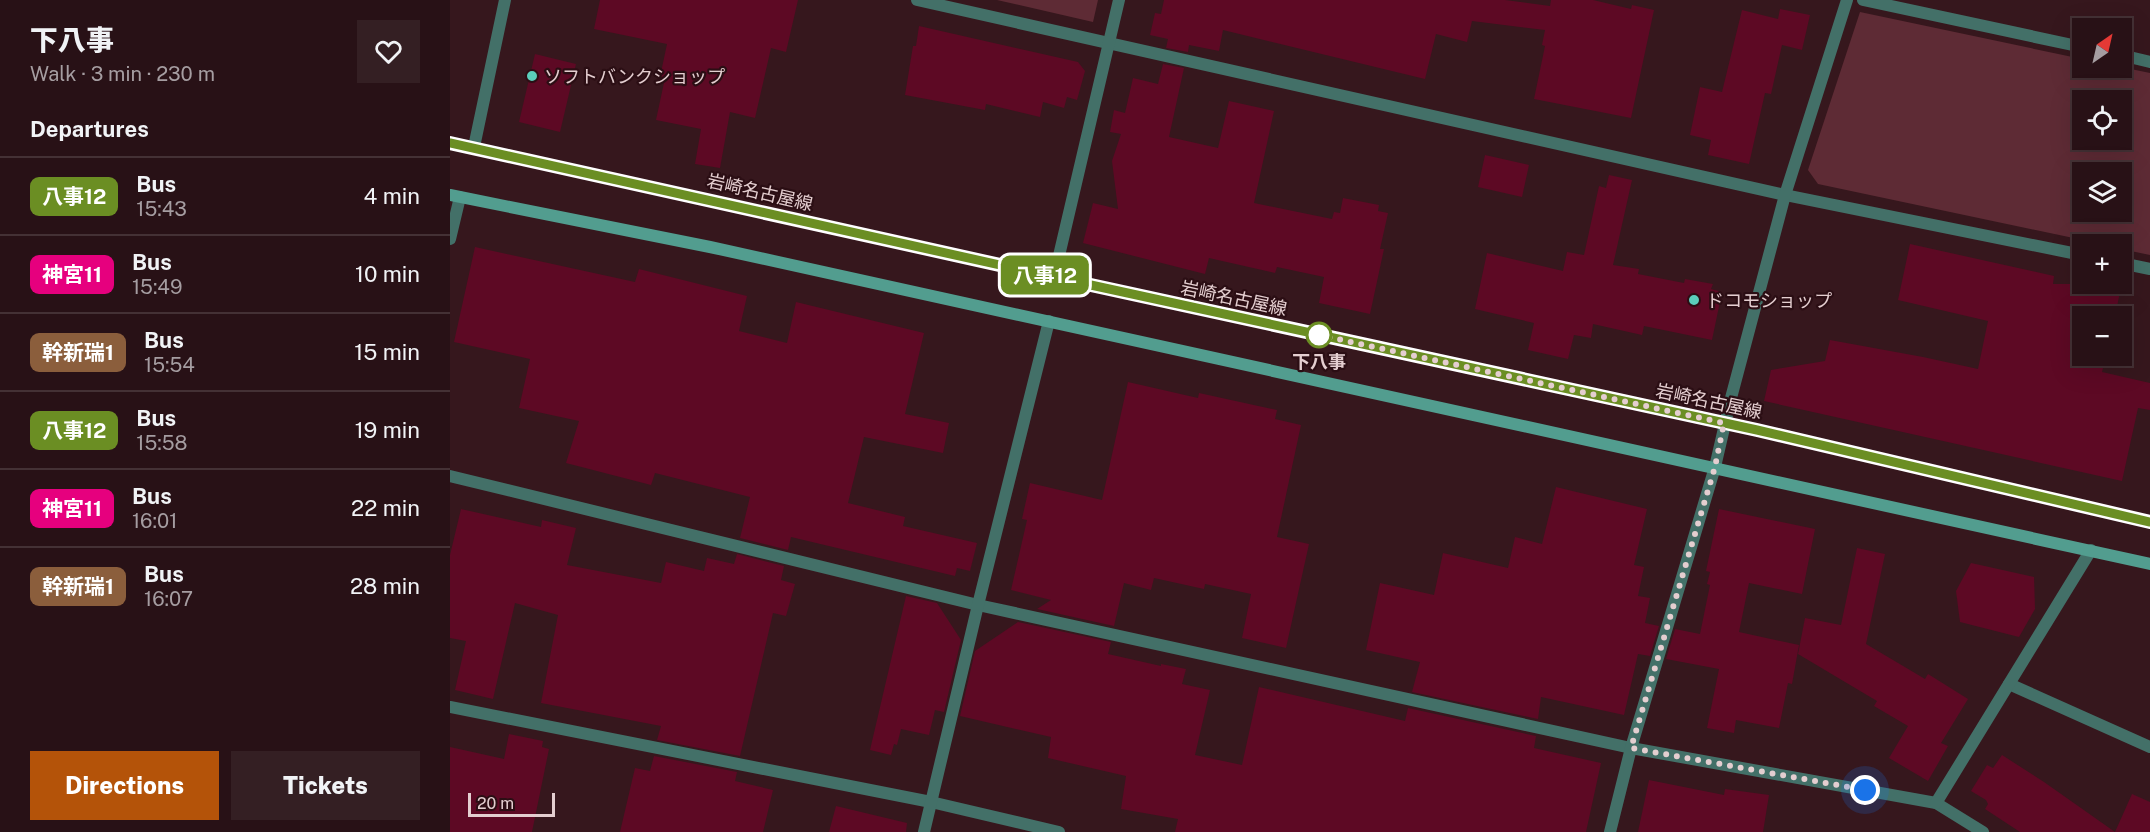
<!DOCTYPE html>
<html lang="en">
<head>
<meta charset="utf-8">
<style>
	:root { --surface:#281116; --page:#341f23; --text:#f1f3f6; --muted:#a59da1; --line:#443135; --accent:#b45309 }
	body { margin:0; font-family:"Public Sans","Noto Sans JP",sans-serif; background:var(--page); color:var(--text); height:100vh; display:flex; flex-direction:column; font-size:22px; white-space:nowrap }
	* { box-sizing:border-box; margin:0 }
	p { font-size:20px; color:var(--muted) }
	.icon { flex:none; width:33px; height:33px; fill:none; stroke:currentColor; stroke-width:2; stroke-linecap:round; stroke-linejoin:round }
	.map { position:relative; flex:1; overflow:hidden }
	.details { display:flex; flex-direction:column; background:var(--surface); width:450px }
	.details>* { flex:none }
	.badge { padding:0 12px; border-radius:9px; font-size:21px; line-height:39px }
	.needle { width:39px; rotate:34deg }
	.fabs { position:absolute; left:1622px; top:18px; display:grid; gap:12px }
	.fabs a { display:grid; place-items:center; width:60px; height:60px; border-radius:0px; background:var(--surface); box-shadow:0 6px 24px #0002,0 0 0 2px var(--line); font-size:30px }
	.scale { position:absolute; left:18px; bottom:15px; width:87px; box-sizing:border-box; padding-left:6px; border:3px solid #e4ced0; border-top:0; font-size:16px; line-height:21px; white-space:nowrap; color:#e4ced0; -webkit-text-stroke:4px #2b0e14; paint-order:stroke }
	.you { position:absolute; width:30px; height:30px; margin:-15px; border:4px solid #fff; border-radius:50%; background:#1a73e8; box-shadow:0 0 0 9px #1a73e833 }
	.map>.badge { position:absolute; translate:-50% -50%; box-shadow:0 0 0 3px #fff }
	h2 { padding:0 30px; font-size:22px; line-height:54px }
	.round { display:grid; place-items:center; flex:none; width:63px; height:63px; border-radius:0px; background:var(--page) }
	.head { display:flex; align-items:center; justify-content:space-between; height:102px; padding:0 30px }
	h1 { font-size:28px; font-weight:800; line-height:45px }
	.button { display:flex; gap:12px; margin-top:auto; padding:12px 30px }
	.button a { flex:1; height:69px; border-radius:0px; background:var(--accent); color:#fff; font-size:24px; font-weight:800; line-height:69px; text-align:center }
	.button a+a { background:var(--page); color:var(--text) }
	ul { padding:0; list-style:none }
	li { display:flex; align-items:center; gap:18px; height:78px; padding:0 30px; border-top:2px solid var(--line) }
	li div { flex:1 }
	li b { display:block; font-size:22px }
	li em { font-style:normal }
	li .badge { min-width:66px; font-weight:700; text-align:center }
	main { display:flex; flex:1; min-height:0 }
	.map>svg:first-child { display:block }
	.green { fill:#5e2b35; fill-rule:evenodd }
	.building { fill:#5d0924 }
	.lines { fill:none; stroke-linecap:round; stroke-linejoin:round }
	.minor { stroke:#437068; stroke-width:12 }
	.secondary { stroke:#529d8f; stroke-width:12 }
	.line-casing { stroke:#fff; stroke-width:14 }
	.line { stroke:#6b8e23; stroke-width:9 }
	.walk { stroke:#e4ced0; stroke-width:6; stroke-dasharray:0 10.8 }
	.poi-dot { fill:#5bcebb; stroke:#2b0e14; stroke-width:2 }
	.stop-dot { fill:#fff; stroke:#6b8e23; stroke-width:3 }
	.labels { text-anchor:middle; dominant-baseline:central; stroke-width:4.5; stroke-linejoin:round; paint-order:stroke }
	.poi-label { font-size:18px; fill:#e4ced0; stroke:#2b0e14; text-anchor:start }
	.street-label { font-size:18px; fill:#e4ced0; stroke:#2b0e14 }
	.stop-label { font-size:18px; font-weight:bold; fill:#e4ced0; stroke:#2b0e14 }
</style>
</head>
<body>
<main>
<section class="details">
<div class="head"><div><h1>下八事</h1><p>Walk · 3 min · 230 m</p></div><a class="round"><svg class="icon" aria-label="heart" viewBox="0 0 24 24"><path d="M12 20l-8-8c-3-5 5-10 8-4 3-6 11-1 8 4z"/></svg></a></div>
<h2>Departures</h2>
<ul>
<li><span class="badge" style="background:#6b8e23;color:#fff">八事12</span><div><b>Bus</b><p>15:43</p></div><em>4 min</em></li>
<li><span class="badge" style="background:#e6007e;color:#fff">神宮11</span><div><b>Bus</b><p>15:49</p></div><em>10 min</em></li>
<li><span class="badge" style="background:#8b5e3c;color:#fff">幹新瑞1</span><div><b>Bus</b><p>15:54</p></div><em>15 min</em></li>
<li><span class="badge" style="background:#6b8e23;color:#fff">八事12</span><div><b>Bus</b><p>15:58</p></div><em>19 min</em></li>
<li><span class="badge" style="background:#e6007e;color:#fff">神宮11</span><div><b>Bus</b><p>16:01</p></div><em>22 min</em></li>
<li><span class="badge" style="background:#8b5e3c;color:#fff">幹新瑞1</span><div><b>Bus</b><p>16:07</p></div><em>28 min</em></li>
</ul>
<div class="button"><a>Directions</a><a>Tickets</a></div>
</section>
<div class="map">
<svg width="1700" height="832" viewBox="0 0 1700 832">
	<rect width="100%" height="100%" fill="#36171d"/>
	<g class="green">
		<path d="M547,0H648L643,22Z"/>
		<path d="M1410,12L1632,59V68L1671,67L1700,73V255L1671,249V244H1652L1368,184L1358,170ZM1632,100H1671V140H1632ZM1632,172H1671V212H1632Z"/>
	</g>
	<g class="building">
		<path d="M150,0H348L336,52L321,48L305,118L280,112L270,168L245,164L251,129L206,120L215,78L210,77L217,44L144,29Z"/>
		<path d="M714,0H1055L1100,6L1101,0H1143L1181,9L1182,5L1204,10L1181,118L1084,99L1095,46L1092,45L1095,30L1022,21L1017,42L986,34L975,79L773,30L769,51L739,45L738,52L716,48L718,39L700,35L705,13L711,14Z"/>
		<path d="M1330,9L1360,15L1352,50L1332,45L1321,94L1315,93L1299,164L1258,155L1261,140L1240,135L1250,87L1272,92L1292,10L1328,19Z"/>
		<path d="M469,26L628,62L635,71L627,100L617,97L614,108L593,102L590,117L536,104L535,110L455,95L463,46H466Z"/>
		<path d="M85,54L126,64L110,132L69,122Z"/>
		<path d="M713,64L734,68L719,137L768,148L779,101L824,111L804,203L882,219L884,212L890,213L893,198L929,205L928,211L938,213L930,249H934L920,314L869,303L874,277L827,267L825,273L759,258L755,274L633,243L643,203L668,209L662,161L671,134L660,132L664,110L675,113L683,78L708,84Z"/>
		<path d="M1035,155L1079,165L1072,197L1028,187Z"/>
		<path d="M1159,175L1182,180L1163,265L1189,269L1188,274L1234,283L1235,279L1263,284L1261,289L1272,292L1262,340L1194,326L1192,335L1143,324L1141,338L1124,335L1118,359L1078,350L1084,323L1025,309L1037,253L1113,271L1117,252L1134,255L1149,186L1156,188Z"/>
		<path d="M1460,244L1604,276L1603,284H1656L1671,287L1665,316H1632V356H1656L1652,372L1700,383V410L1688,408L1672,481L1314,401L1321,370L1375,361L1380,340L1473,357L1528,369L1538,321L1448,300Z"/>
		<path d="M25,247L185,282L189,269L297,296L289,331L337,343L346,302L474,333L455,414L499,423L493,453L414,437L398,503L455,517L453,526L527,543L520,571L507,568L505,576L341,537L338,550L290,538L300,497L205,473L201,485L116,463L129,421L69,408L80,359L4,342Z"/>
		<path d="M678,382L748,398L749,393L827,410L825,419L851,425L827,537L859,544L836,648L792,638L801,594L755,584L754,589L704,578L701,590L674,583L664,626L587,609L601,600L561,590L577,520L572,519L580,483L652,500Z"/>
		<path d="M1106,487L1197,509L1184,565L1194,567L1188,596L1200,598L1195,623L1209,626L1200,656L1188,654L1174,715L1091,697L1088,719L962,692L970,662L916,650L930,583L984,595L993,553L1058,568L1065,537L1092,544Z"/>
		<path d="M11,509L91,527L92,520L126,528L117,565L211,583L216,562L254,571L257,558L284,564L287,554L334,566L331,580L345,584L336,616L323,613L290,756L207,740L211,726L91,703L108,615L65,603L43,699L5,690L16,641L0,638V555Z"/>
		<path d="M1269,509L1365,529L1352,594L1299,583L1289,632L1349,645L1342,684L1338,683L1329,728L1286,720L1284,733L1257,728L1269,669L1216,659L1225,629L1250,634L1260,585L1257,584L1260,572L1256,571Z"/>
		<path d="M1407,548L1435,554L1416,644L1475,679L1478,674L1518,699L1491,743L1498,746L1478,781L1439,758L1458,726L1424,706L1427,701L1348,654L1355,618L1391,625Z"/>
		<path d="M1521,563L1584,577L1585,609L1569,637L1510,622L1506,591Z"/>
		<path d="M456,596L487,603L511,640L494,712L485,710L479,735L451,729L447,745L444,744L441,755L420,750Z"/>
		<path d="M568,622L661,642L658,654L711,666V664L736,669L732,684L760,690L745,755L792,765L809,687L955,721L958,708L1086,736L1084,748L1151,763L1136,832H725L728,819L671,809L676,776L598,758L601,737L510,716L525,651Z"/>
		<path d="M59,734L93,741L92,747L99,749L82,832H0V747L54,759Z"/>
		<path d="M1552,755L1594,782L1665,832L1682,794L1700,802V832H1570L1535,809L1538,804L1536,800L1521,791L1537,765L1543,768Z"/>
		<path d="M204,756L287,772L285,781L323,790L313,832H170L185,768L200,771Z"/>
		<path d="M1199,780L1274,795L1275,789L1319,795L1313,832H1188Z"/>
		<path d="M386,806L457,823L456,832H379Z"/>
	</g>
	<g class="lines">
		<g class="minor">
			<path d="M467,0L1335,195L1632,255"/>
			<path d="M1413,0L1632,47"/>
			<path d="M1671,55L1700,62"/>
			<path d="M24,147L55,0"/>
			<path d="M0,239L10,197"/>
			<path d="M1671,263L1700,269"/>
			<path d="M604,277L669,0"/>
			<path d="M0,476L528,605L1181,748L1486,803L1533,832"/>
			<path d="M1559,684L1700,747"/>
			<path d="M0,707L481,802L609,832"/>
			<path d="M1486,803L1641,550"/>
			<path d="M474,832L528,605L599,321"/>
			<path d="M1160,832L1181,748L1265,467L1281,398L1335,195L1397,0"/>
		</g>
		<g class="secondary">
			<path d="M0,143L604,277L1307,430L1700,522"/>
			<path d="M0,195L260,247L1700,564"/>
		</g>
	</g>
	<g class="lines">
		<defs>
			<path id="line" d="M0,143L604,277L1307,430L1700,522"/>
		</defs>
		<use href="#line" class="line-casing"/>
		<use href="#line" class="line"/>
		<path class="walk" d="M869,335L1274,423L1265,467L1181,748L1415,790"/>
	</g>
	<g class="poi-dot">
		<circle cx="82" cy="76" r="6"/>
		<circle cx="1244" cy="300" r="6"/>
	</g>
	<circle class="stop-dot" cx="869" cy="335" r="12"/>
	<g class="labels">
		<g class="poi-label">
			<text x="94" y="76">ソフトバンクショップ</text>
			<text x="1256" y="300">ドコモショップ</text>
		</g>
		<g class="street-label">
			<text transform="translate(310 192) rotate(13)">岩崎名古屋線</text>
			<text transform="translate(784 298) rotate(12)">岩崎名古屋線</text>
			<text transform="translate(1259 401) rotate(12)">岩崎名古屋線</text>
		</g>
		<g class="stop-label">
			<text x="869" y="361">下八事</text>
		</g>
	</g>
</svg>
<div class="fabs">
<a><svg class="needle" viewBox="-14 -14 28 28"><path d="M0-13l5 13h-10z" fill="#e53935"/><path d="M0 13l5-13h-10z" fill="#a59da1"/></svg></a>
<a><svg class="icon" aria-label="locate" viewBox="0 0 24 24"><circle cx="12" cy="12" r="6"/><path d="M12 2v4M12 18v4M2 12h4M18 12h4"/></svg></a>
<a><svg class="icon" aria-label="layers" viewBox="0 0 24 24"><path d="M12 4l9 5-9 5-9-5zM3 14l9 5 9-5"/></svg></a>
<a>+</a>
<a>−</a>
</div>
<div class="scale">20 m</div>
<div class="you" style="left:1415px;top:790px"></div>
<b class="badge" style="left:595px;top:275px;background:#6b8e23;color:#fff">八事12</b>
</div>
</main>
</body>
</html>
